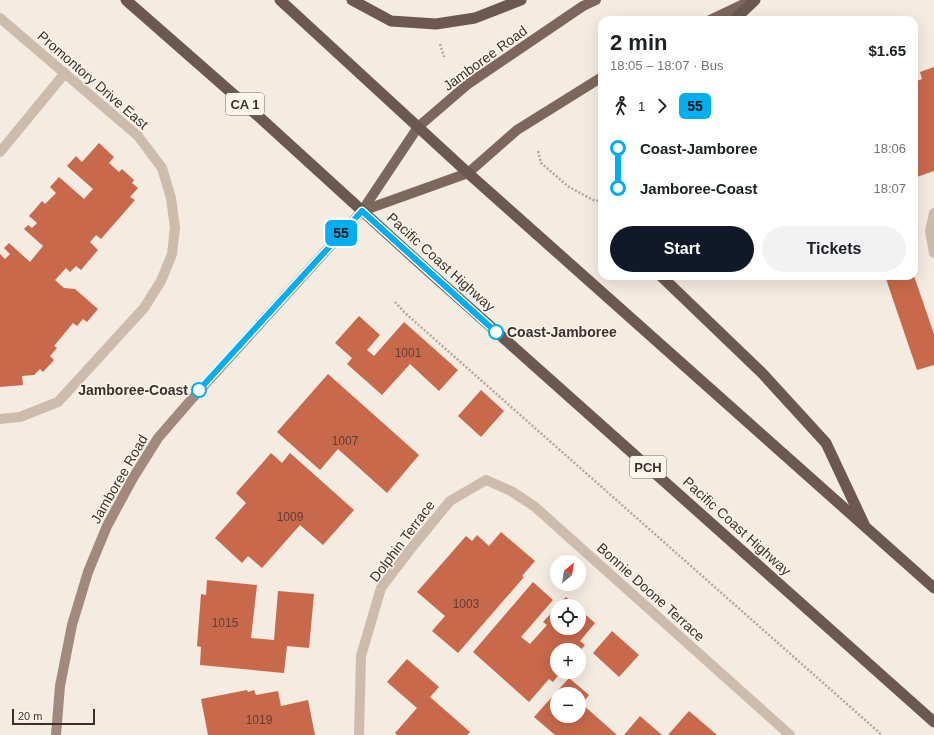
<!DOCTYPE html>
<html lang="en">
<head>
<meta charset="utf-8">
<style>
	:root { --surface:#fff; --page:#f2f2f2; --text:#202124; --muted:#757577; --accent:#111827 }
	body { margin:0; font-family:Helvetica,sans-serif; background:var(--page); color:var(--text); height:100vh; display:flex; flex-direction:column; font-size:15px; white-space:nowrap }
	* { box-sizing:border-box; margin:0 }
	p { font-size:13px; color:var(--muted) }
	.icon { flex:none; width:22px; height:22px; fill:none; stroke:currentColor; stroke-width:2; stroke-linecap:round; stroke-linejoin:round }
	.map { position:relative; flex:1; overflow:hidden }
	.panel { position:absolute; left:598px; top:16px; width:320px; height:264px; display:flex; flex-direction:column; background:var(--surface); border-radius:12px; box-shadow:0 4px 16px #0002 }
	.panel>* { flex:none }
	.badge { padding:0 8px; border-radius:6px; font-size:14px; line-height:26px }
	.needle { width:26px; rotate:30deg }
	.buttons { position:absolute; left:550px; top:555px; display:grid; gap:8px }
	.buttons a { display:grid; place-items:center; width:36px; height:36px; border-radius:50%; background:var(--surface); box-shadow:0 4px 16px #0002; font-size:20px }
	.scale { position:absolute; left:12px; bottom:10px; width:83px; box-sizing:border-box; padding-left:4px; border:2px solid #3b302b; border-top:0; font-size:11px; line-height:14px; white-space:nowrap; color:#3b302b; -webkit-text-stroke:3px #fbf5ee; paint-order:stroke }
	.map>.badge { position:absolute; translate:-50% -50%; box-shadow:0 0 0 2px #fff }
	.legs { display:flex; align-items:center; gap:6px; height:44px; padding:0 12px; font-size:13px }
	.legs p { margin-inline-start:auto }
	.headline { display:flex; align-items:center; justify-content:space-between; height:68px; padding:0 12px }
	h1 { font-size:22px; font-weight:700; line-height:30px }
	.button { display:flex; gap:8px; margin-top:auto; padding:8px 12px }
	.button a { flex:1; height:46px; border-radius:24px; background:var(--accent); color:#fff; font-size:16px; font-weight:700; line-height:46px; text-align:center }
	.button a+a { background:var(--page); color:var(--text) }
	ul { padding:0 12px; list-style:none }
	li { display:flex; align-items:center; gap:14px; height:40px; font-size:15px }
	li i { display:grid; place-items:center; width:6px; height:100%; margin:0 5px; background:currentColor }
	li i::after { content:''; width:10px; height:10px; margin:-5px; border:3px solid; border-radius:50%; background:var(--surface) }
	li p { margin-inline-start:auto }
	li:first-child i { background:linear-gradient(#0000 50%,currentColor 0) }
	li:last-child i { background:linear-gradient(currentColor 50%,#0000 0) }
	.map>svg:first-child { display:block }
	.building { fill:#c8694b; fill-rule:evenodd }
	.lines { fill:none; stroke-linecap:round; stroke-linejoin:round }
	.path { stroke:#b9a596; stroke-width:2.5; stroke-dasharray:2 2; stroke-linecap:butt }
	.service { stroke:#cdbbac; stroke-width:10 }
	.minor { stroke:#cdbbac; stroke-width:10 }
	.secondary { stroke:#a18a7d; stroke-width:10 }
	.primary { stroke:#7d675c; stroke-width:10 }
	.trunk { stroke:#6c584f; stroke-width:11 }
	.line-1-casing { stroke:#fff; stroke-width:9 }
	.line-1 { stroke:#00aff2; stroke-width:6 }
	.stop-1-dot { fill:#fff; stroke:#00aff2; stroke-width:2 }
	.labels { text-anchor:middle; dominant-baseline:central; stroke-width:3; stroke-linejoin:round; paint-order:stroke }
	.number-label { font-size:12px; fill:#5e3e33 }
	.shield { fill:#fbf5ee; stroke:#756b66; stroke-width:1 }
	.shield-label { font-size:13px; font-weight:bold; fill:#3b302b }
	.street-label { font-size:14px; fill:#3b302b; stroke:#fbf5ee }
	.stop-label { font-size:14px; font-weight:bold; fill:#3b302b; stroke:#fbf5ee; text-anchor:start }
</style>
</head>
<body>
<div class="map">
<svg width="934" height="735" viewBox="0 0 934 735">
	<rect width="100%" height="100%" fill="#f4ebe1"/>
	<g class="building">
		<path d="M934,67V171L914,178V82L922,79L920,72Z"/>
		<path d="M99,143L114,157L109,163L119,172L122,169L134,180L132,183L138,188L130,197L135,200L101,239L96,235L90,242L98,250L81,270L76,266L70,272L66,268L55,280L64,288L75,289L98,309L87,322L83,319L77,326L73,323L54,346L57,348L50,356L54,360L43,372L40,369L34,375L22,376L23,385L0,387V254L5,259L10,254L4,248L9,243L30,262L43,246L24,229L28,225L32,228L37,223L29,216L42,201L45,204L56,193L50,187L59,177L84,199L93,189L67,166L76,156L82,162Z"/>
		<path d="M885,276H914L934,334V365L917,370Z"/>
		<path d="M359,316L380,335L367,350L374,356L404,322L458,370L439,391L410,364L382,395L347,364L352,358L335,343Z"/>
		<path d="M328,374L419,455L387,493L338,449L320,470L277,432Z"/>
		<path d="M481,390L504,411L481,437L458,416Z"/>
		<path d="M271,453L282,463L290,453L354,510L323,545L300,525L262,568L248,556L242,563L215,538L246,503L236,493Z"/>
		<path d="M501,532L535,561L522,576L524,577L458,653L432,631L445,616L417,592L466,536L472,541L477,535L489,546Z"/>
		<path d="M207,580L257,585L251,638L274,640L278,591L314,594L309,648L287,646L284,673L200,665L201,647L197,646L201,594L206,595Z"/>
		<path d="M533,582L553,600L521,637L530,644L547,625L543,622L557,607V628H579V609L595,623L580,641L585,645L579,652V650H557V672H561L553,682L549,679L529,702L473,652Z"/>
		<path d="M566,597L576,606H557Z"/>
		<path d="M612,631L639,655L619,677L593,653Z"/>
		<path d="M407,659L439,687L430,697L470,732L467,735H397L395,733L417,708L387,682Z"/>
		<path d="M569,678L589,695L582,704L617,735H555L534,717ZM557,694H579V716H557Z"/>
		<path d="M247,690L248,692L254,690L256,695L278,691L281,706L308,700L315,735H208L201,699Z"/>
		<path d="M689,711L717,735H668Z"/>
		<path d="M640,716L662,735H624Z"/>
	</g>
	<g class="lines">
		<g class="path">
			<path d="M440,44L444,57"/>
			<path d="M538,151L541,163L569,187L595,201L602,200"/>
			<path d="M395,302L405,313L882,735"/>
		</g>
		<path class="service" d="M0,152L65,73"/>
		<g class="minor">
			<path d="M0,18L138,136L162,168L171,198L175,228L172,254L161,281L144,308L58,402L20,417L0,419"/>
			<path d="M934,213L930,231L934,253"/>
			<path d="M359,735L361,656L381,588L413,546L450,501L486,480L511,491L534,506L790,735"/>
		</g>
		<path class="secondary" d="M56,735L60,686L72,625L88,572L107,526L133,478L158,438L190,401L362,211"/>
		<g class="primary">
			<path d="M710,20L752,0"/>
			<path d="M362,211L418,127L468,84L583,6L596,0"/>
			<path d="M362,211L468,173L517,130L602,77"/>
		</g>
		<g class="trunk">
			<path d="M126,0L257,115L426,269L934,722"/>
			<path d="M280,0L468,173L934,588"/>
			<path d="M352,0L391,21L436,24L475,18L521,0"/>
			<path d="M734,20L755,0"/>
			<path d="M661,276L762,373L826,443L864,524"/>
		</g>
	</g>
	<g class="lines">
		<defs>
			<path id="line-1" d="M199,390L362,211L496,332"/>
		</defs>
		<use href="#line-1" class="line-1-casing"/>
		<use href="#line-1" class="line-1"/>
	</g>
	<g class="stop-1-dot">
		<circle cx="496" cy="332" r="7"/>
		<circle cx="199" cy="390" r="7"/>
	</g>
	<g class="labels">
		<g class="number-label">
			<text x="408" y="353">1001</text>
			<text x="345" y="441">1007</text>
			<text x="290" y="517">1009</text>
			<text x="466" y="604">1003</text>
			<text x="225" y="623">1015</text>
			<text x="259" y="720">1019</text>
		</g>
		<g class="shield">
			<rect x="226" y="93" width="38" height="22" rx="3"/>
			<rect x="630" y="456" width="36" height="22" rx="3"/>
		</g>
		<g class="shield-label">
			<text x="245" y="104">CA 1</text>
			<text x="648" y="467">PCH</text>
		</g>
		<g class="street-label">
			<text transform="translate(485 58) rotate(-36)">Jamboree Road</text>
			<text transform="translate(93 80) rotate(41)">Promontory Drive East</text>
			<text transform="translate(441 262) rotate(42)">Pacific Coast Highway</text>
			<text transform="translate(119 479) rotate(-60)">Jamboree Road</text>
			<text transform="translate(737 526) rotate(42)">Pacific Coast Highway</text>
			<text transform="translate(402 541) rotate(-53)">Dolphin Terrace</text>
			<text transform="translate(651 592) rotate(42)">Bonnie Doone Terrace</text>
		</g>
		<g class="stop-label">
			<text x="507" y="332">Coast-Jamboree</text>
			<text x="188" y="390" text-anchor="end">Jamboree-Coast</text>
		</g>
	</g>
</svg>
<div class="buttons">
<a><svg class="needle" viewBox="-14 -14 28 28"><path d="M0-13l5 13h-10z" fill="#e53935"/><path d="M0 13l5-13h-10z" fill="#757577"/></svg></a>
<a><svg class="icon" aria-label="locate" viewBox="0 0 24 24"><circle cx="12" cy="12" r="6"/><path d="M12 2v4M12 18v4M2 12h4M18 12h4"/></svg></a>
<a>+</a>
<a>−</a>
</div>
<div class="scale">20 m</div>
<b class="badge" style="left:341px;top:233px;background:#00aff2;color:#111">55</b>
<section class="panel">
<div class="headline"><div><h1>2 min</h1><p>18:05 – 18:07 · Bus</p></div><b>$1.65</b></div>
<div class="legs"><svg class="icon" aria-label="walk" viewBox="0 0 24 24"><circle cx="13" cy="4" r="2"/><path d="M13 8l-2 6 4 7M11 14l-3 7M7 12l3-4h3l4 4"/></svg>1<svg class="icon" aria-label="forward" viewBox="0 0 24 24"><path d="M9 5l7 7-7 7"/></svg><b class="badge" style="background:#00aff2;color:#111">55</b></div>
<ul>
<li><i style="color:#00aff2"></i><b>Coast-Jamboree</b><p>18:06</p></li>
<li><i style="color:#00aff2"></i><b>Jamboree-Coast</b><p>18:07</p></li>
</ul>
<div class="button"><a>Start</a><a>Tickets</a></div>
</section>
</div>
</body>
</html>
